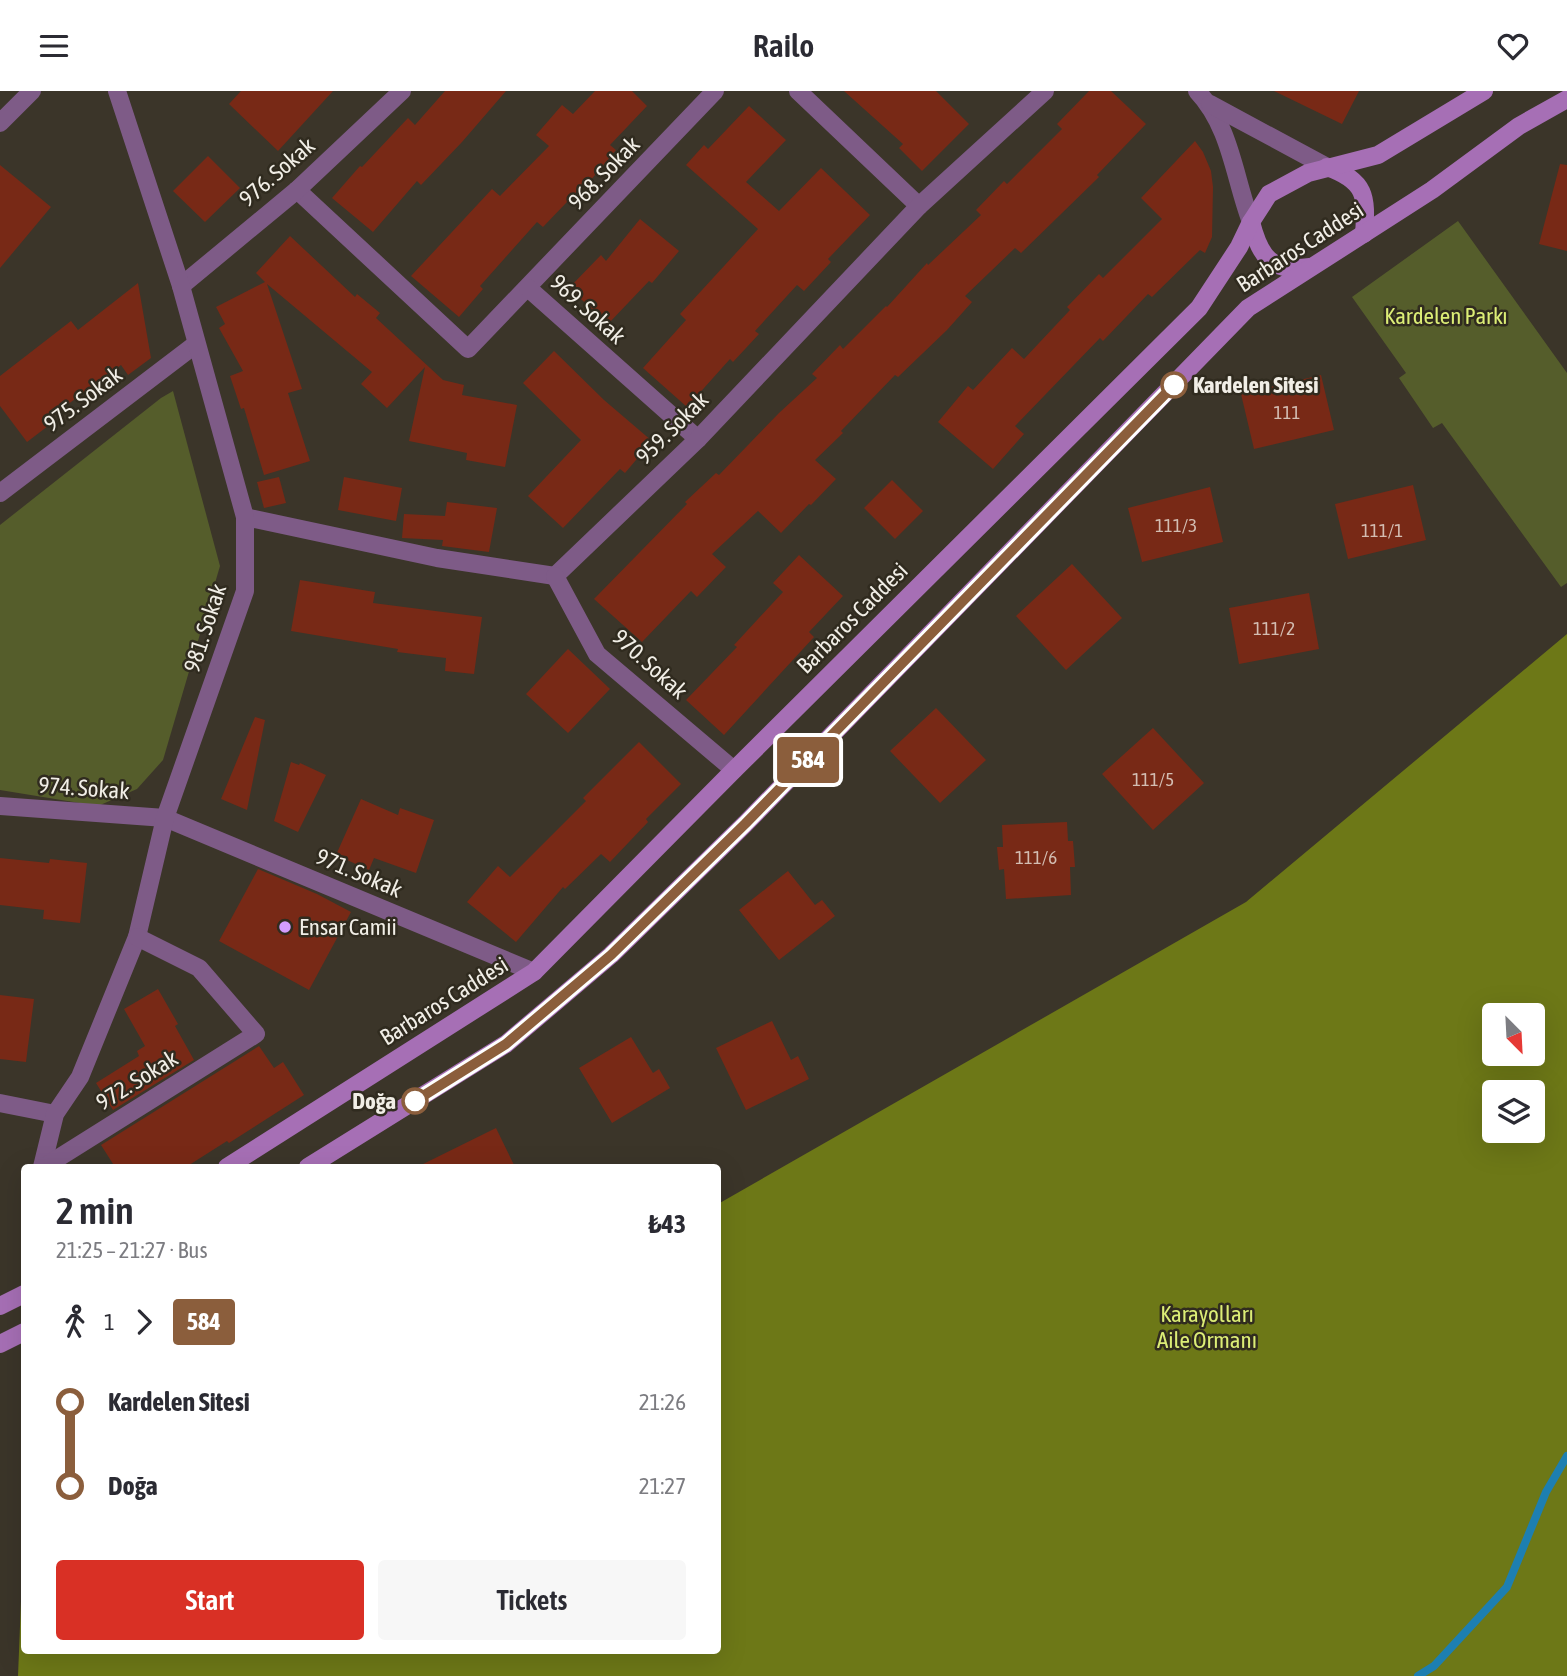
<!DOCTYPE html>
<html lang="en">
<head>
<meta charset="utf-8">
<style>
	:root { --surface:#fff; --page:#f7f7f7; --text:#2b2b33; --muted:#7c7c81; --accent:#d93025 }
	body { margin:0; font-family:"Asap Condensed",sans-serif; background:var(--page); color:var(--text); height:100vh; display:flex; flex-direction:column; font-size:26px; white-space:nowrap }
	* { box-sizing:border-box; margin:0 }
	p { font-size:23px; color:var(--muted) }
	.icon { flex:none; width:38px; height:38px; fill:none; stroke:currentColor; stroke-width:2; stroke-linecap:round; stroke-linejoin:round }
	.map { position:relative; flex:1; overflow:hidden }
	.side { position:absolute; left:21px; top:1073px; width:700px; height:490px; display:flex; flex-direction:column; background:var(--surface); border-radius:7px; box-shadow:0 7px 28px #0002 }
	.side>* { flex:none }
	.badge { padding:0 14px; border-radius:5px; font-size:24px; line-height:46px }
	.needle { width:46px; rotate:156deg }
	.fabs { position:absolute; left:1482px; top:912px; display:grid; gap:14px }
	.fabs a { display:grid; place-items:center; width:63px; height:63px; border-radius:7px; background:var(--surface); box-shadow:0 7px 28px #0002; font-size:35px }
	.map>.badge { position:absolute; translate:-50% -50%; box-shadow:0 0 0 4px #fff }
	.legs { display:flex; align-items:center; gap:10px; height:77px; padding:0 35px; font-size:23px }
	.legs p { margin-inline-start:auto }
	.headline { display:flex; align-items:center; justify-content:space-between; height:119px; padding:0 35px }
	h1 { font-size:38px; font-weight:600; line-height:52px }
	.cta { display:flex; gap:14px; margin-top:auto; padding:14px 35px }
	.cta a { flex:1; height:80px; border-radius:7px; background:var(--accent); color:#fff; font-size:28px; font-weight:600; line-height:80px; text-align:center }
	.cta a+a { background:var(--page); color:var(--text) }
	ul { padding:0 35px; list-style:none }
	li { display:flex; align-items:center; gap:24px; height:84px; font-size:26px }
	li i { display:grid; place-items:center; width:10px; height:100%; margin:0 9px; background:currentColor }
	li i::after { content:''; width:18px; height:18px; margin:-9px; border:5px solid; border-radius:50%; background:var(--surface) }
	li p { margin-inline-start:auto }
	li:first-child i { background:linear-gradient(#0000 50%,currentColor 0) }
	li:last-child i { background:linear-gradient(currentColor 50%,#0000 0) }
	header { display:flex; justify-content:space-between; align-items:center; height:91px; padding:0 35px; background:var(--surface); font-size:32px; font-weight:600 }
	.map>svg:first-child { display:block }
	.green { fill:#555d2b }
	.forest { fill:#6d7817; fill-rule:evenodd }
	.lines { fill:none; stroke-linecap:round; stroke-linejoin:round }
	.stream { stroke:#1d7fb1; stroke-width:8 }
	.building { fill:#782916 }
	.minor { stroke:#7e5b87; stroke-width:18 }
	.tertiary { stroke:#7e5b87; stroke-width:18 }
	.secondary { stroke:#a66fb5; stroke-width:18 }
	.line-1-casing { stroke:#fff; stroke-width:16 }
	.line-1 { stroke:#8b5e3c; stroke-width:10 }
	.stop-1-dot { fill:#fff; stroke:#8b5e3c; stroke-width:3.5 }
	.poi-dot { fill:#d39cfd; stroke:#302b1f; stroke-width:2.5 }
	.labels { text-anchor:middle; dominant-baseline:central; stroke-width:5; stroke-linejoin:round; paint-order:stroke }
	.number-label { font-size:19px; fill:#d3bdb2 }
	.street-label { font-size:23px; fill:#f1eee6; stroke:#302b1f }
	.park-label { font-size:23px; fill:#dced76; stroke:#302b1f }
	.stop-label { font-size:23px; font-weight:bold; fill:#f1eee6; stroke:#302b1f; text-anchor:start }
	.poi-label { font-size:23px; fill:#f1eee6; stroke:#302b1f; text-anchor:start }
</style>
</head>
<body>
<header><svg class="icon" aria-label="menu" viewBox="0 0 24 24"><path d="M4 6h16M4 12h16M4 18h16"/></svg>Railo<svg class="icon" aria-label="heart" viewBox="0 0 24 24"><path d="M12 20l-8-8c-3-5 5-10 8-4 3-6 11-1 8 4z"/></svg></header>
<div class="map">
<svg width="1567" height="1585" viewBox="0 0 1567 1585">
	<rect width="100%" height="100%" fill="#3b3529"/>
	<g class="green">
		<path d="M1458,130L1567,282V492L1561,496L1442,332L1433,337L1399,287L1406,282L1352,206Z"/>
		<path d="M173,300L220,475L163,669L137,698L98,715L0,699V434L161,307Z"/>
	</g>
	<path class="forest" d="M1567,543V1585H18L21,1510L24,1508V1559H718V1113L1246,811ZM1494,924H1533V962H1494ZM1494,1001H1533V1040H1494Z"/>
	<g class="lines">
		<path class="stream" d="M1418,1585L1434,1575L1507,1496L1546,1401L1567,1365"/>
	</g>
	<g class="building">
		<path d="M241,0H333L278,60L229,13Z"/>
		<path d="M445,0H506L462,51L421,94L417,90L373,141L332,107L360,75L362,76L408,27L415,34Z"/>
		<path d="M595,0H632L647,15L610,54L616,59L590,90L589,88L543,136L537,131L480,195L483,198L459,226L411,185L492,98L500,105L549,55L536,44L562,14L573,23Z"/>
		<path d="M844,0H936L969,33L922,80L899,57L903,53Z"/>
		<path d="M1089,0H1111L1146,33L1097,84L1099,86L1021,162L1015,157L965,205L972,211L947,239L898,286L895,284L841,340L843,342L815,369L836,388L811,414L809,413L781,442L758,420L712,463L726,476L697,506L691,500L642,551L594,508L687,413L685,411L716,382L719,384L779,322L817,287L812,283L840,254L843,258L886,215L887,216L927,172L928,174L981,124L976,119L1004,90L1007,93L1062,38L1057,33Z"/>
		<path d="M1274,0H1359L1342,33Z"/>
		<path d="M749,15L786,49L746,91L779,120L821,77L870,124L828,168L831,171L804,200L797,194L755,240L759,243L733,271L730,268L687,316L643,277L686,229L680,223L758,138L686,74L704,54L708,58Z"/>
		<path d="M1195,50L1203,61L1211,80L1213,96L1212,146L1205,162L1200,159L1152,206L1148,203L1103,250L1100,247L1015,335L1024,343L993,378L938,331L968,295L973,299L1012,257L1024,268L1070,219L1067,216L1099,183L1103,187L1162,128L1141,107Z"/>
		<path d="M208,65L240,97L205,131L173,100Z"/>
		<path d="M1560,73L1567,74V160L1539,153Z"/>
		<path d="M0,74L51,116L0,177Z"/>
		<path d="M640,128L679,160L652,192L649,190L608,233L569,197L601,164L606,170Z"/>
		<path d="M290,145L355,206L357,203L380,222L376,227L443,289L464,294L462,304L517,314L505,376L466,369L467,362L409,350L425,276L387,317L361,293L372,281L267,193L302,298L288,302L310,370L264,384L244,317L241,318L230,285L243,280L219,237L225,233L216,216L265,191L256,182Z"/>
		<path d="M138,192L151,267L128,284L121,274L44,331L48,335L27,351L0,315V285L71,230L78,239Z"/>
		<path d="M554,260L604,309L652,350L625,382L620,378L563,437L528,405L581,349L523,292Z"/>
		<path d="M1321,284L1334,339L1254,358L1241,303Z"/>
		<path d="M279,386L286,412L264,417L257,391Z"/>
		<path d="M344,386L402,397L396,430L338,419Z"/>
		<path d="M892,389L923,420L895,448L864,417Z"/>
		<path d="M1413,394L1426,449L1348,468L1335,413Z"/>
		<path d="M1210,396L1223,451L1142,471L1128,417Z"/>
		<path d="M447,411L497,417L489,461L442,455L443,449L402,447L404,423L445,425Z"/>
		<path d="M799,464L843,505L809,541L814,546L724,644L686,609L737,556L734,554L783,501L773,492Z"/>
		<path d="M1072,473L1122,527L1066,579L1016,525Z"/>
		<path d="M300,489L375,501L373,512L482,526L474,583L445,580L446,567L397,561L398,558L291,540Z"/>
		<path d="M1309,502L1319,558L1239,573L1229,517Z"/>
		<path d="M568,558L610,598L568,642L526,603Z"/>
		<path d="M936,617L986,669L940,712L890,660Z"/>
		<path d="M255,626L265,629L247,719L221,708Z"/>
		<path d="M1153,637L1204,692L1153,739L1102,683Z"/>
		<path d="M639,651L681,693L646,728L648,731L610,771L601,763L565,798L563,796L516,851L467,811L498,775L510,786L586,710L583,707Z"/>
		<path d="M291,671L299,674L300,672L326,684L298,741L274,730Z"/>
		<path d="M361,708L398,724L400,717L434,729L416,782L374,767L369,779L336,764Z"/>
		<path d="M1067,731L1068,750H1073L1075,776H1070L1071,804L1006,808L1004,778L999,779L997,756H1003L1002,734Z"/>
		<path d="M0,767L49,772L50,768L87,772L80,832L43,828L44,819L0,814Z"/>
		<path d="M258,778L317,803L351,821L309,899L219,850Z"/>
		<path d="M788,780L815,814L822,809L835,825L779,869L739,819Z"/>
		<path d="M158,898L178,933L175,935L194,969L113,1019L96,992L139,965L137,960L145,955L124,918Z"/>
		<path d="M0,904L34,908L26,971L0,968Z"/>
		<path d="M772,930L791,969L798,965L809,988L746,1019L716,957Z"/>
		<path d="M631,946L653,982L659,978L670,997L612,1032L579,977Z"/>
		<path d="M259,955L274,977L283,971L304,1004L229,1052L227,1050L186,1076H115L101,1054Z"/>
		<path d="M496,1037L515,1076H417Z"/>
	</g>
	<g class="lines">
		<g class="minor">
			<path d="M798,0L919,115"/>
			<path d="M0,32L32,0"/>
			<path d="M297,99L468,258L715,0"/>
			<path d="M181,195L297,99L402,0"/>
			<path d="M528,197L698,348"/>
			<path d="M0,402L196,253"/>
			<path d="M245,426L437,467L555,485"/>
			<path d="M555,485L698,348L919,115L1045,0"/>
			<path d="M555,485L597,563L734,679"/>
			<path d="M0,715L165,727L534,881"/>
			<path d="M0,1012L55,1023"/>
			<path d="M42,1076L55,1023L80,986L137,846L165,727L245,500V426L181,195L117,0"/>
			<path d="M44,1076L256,943L199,877L137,846"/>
		</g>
		<g class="tertiary">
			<path d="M1197,0C1231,36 1234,86 1251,131"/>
			<path d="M1210,13L1327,76"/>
		</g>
		<g class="secondary">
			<path d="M1327,76C1366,90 1367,105 1364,143"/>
			<path d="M1251,131C1260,166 1271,182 1310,176"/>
			<path d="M227,1076L534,881L734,679L1199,217L1239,156L1251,131L1269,103L1308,82L1378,64L1484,0"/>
			<path d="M308,1076L506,953L611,864L745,733L1248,217L1432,99L1519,35L1567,8"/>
			<path d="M0,1215L24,1203"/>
			<path d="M0,1253L24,1241"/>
		</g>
	</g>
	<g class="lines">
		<defs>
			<path id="line-1" d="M415,1010L506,953L611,864L745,733L1174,294"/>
		</defs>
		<use href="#line-1" class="line-1-casing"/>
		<use href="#line-1" class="line-1"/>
	</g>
	<g class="stop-1-dot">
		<circle cx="1174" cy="294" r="12"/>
		<circle cx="415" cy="1010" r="12"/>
	</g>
	<circle class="poi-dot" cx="285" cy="836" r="7"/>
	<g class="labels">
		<g class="number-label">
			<text x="1287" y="321">111</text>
			<text x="1176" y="434">111/3</text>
			<text x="1382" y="439">111/1</text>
			<text x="1274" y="537">111/2</text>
			<text x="1153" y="688">111/5</text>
			<text x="1036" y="766">111/6</text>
		</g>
		<g class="street-label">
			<text transform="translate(277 81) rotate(-41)">976. Sokak</text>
			<text transform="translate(604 82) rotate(-46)">968. Sokak</text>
			<text transform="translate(1300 156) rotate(-33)">Barbaros Caddesi</text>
			<text transform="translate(588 218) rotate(42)">969. Sokak</text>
			<text transform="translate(83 308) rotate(-37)">975. Sokak</text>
			<text transform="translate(672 337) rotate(-45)">959. Sokak</text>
			<text transform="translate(852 527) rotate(-45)">Barbaros Caddesi</text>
			<text transform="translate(205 537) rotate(-72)">981. Sokak</text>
			<text transform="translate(650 573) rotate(42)">970. Sokak</text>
			<text transform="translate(84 697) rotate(4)">974. Sokak</text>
			<text transform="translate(359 782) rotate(23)">971. Sokak</text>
			<text transform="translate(444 910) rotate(-32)">Barbaros Caddesi</text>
			<text transform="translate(137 989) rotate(-32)">972. Sokak</text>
		</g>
		<g class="park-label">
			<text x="1446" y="225">Kardelen Parkı</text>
			<text x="1207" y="1223">Karayolları<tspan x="1207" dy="26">Aile Ormanı</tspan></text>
		</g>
		<g class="stop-label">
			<text x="1193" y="294">Kardelen Sitesi</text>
			<text x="396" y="1010" text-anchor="end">Doğa</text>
		</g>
		<g class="poi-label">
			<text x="299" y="836">Ensar Camii</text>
		</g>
	</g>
</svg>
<div class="fabs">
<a><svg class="needle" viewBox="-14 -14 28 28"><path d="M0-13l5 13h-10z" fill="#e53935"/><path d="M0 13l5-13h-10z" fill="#7c7c81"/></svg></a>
<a><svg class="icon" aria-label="layers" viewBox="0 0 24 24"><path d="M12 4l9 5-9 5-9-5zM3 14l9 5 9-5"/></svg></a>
</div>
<b class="badge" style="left:808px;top:669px;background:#8b5e3c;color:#fff">584</b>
<section class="side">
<div class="headline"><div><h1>2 min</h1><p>21:25 – 21:27 · Bus</p></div><b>₺43</b></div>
<div class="legs"><svg class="icon" aria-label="walk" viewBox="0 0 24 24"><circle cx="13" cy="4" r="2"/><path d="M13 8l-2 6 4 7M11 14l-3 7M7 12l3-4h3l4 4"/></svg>1<svg class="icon" aria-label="forward" viewBox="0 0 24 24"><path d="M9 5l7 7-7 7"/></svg><b class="badge" style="background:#8b5e3c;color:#fff">584</b></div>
<ul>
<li><i style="color:#8b5e3c"></i><b>Kardelen Sitesi</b><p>21:26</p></li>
<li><i style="color:#8b5e3c"></i><b>Doğa</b><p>21:27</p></li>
</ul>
<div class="cta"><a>Start</a><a>Tickets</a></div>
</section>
</div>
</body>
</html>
